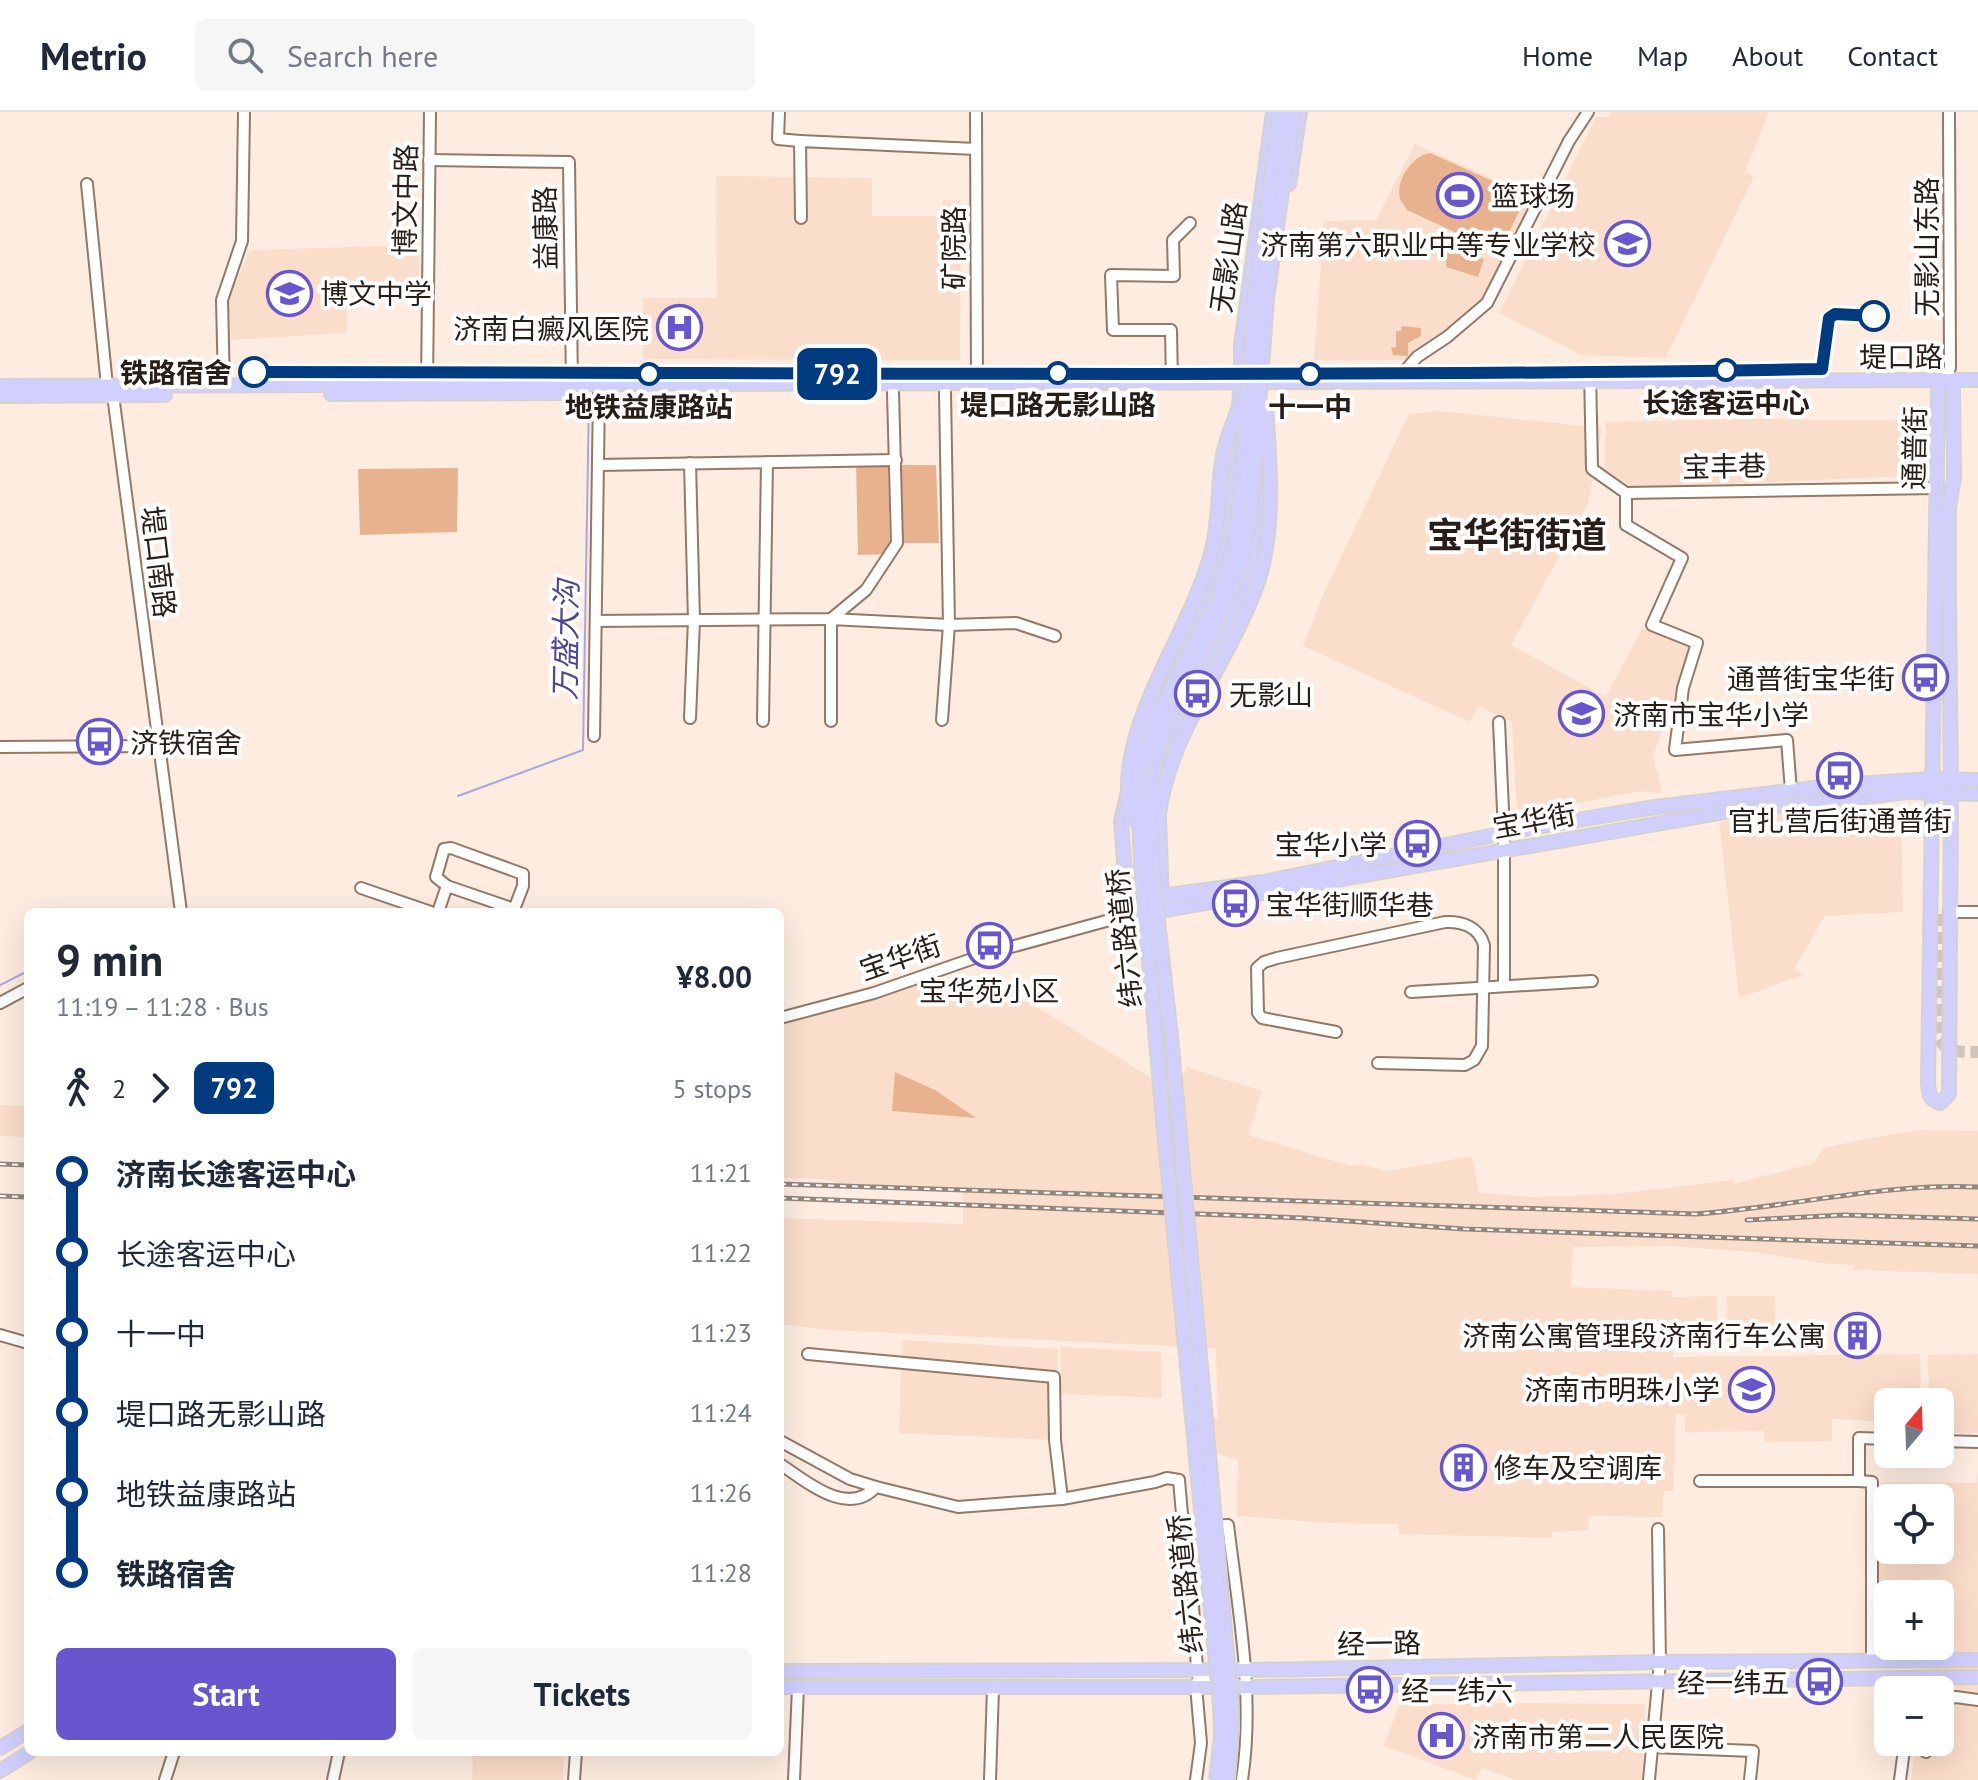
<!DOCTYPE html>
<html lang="en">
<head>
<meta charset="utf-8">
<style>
	:root { --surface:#fff; --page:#f6f6f7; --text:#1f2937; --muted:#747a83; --line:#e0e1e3; --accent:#6856cf }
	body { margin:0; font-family:"PT Sans","Noto Sans SC",sans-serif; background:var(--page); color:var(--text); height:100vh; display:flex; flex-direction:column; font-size:30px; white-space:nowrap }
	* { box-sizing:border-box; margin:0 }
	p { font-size:26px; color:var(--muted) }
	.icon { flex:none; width:44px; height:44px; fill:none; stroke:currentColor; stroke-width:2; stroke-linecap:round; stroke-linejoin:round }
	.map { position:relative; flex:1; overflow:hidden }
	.panel { position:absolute; left:24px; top:796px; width:760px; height:848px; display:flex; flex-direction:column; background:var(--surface); border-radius:12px; box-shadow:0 8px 32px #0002 }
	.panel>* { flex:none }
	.badge { padding:0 16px; border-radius:12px; font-size:28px; line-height:52px }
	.needle { width:52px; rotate:19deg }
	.fabs { position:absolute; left:1874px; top:1276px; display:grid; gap:16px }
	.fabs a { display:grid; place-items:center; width:80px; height:80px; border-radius:12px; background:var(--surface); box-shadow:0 8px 32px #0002; font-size:40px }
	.map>.badge { position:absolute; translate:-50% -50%; box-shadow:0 0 0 4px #fff }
	.legs { display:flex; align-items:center; gap:12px; height:88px; padding:0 32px; font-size:26px }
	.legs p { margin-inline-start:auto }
	.overview { display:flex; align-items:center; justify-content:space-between; height:136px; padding:0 32px }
	h1 { font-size:44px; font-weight:700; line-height:60px }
	.button { display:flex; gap:16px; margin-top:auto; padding:16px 32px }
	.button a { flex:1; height:92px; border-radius:12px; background:var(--accent); color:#fff; font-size:32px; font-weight:700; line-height:92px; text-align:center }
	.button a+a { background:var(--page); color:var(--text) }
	ul { padding:0 32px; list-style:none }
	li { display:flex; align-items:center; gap:28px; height:80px; font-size:30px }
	li i { display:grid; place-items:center; width:12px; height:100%; margin:0 10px; background:currentColor }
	li i::after { content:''; width:20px; height:20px; margin:-10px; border:6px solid; border-radius:50%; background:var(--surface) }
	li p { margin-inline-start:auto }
	li:first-child i { background:linear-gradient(#0000 50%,currentColor 0) }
	li:last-child i { background:linear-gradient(currentColor 50%,#0000 0) }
	header { display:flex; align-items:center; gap:48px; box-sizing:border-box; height:112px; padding:0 40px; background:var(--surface); border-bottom:2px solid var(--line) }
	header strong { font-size:38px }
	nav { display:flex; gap:44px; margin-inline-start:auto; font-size:28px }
	.search { width:560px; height:72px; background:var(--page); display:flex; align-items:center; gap:20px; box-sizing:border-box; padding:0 28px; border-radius:12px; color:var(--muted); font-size:30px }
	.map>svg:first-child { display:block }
	.built { fill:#faddca; fill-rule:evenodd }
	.green { fill:#e9b28e }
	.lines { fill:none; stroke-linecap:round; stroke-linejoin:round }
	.stream { stroke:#a9a7e3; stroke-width:2 }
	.major-tunnel { stroke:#d3c3b8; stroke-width:12; stroke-dasharray:12 6; stroke-linecap:butt }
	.minor-casing { stroke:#937967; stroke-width:14 }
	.major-casing { stroke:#d4d2d1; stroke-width:16 }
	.minor { stroke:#fff; stroke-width:10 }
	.major { stroke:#d1cffe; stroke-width:12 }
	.rail-casing { stroke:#94867c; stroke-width:5 }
	.rail { stroke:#fff; stroke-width:2; stroke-dasharray:6; stroke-linecap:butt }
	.major-bridge-casing { stroke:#d4d2d1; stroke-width:16; stroke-linecap:butt }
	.major-bridge { stroke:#d1cffe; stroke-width:12 }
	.line-1-casing { stroke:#fff; stroke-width:18 }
	.line-1 { stroke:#003b80; stroke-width:12 }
	.stop-1-dot { fill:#fff; stroke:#003b80; stroke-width:4 }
	.labels { text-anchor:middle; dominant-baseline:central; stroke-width:8; stroke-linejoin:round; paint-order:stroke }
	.poi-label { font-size:28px; fill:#291e17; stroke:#fff; text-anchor:start }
	.street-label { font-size:28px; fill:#291e17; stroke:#fff }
	.stop-label { font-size:28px; font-weight:bold; fill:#291e17; stroke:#fff }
	.water-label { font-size:30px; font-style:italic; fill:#4e468e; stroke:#fff }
	.district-label { font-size:36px; font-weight:bold; fill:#291e17; stroke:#fff }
</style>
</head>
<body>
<header>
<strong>Metrio</strong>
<div class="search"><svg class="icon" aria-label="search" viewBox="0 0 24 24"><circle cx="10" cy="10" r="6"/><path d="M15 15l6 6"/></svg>Search here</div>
<nav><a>Home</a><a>Map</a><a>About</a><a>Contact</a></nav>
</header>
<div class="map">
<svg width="1978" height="1668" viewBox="0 0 1978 1668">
	<rect width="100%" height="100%" fill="#feece0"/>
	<g class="built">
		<path d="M1611,0H1769L1745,60L1754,64L1666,246L1581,243L1499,201L1596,5H1608Z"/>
		<path d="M1415,32L1535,86L1485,189L1408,248H1314L1324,109L1376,108Z"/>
		<path d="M716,64L872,66V104H941L943,88L961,89L960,248L643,247V186H717Z"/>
		<path d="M419,133V182L347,179L346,221L231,228L228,187L250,138Z"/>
		<path d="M1439,299L1602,316L1588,391L1511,533L1606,585L1642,516L1692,536L1653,644L1662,681L1640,679L1517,703L1512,610L1478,594L1470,610L1303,534L1327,474L1409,302Z"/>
		<path d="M1751,307L1926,309L1928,363L1633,376L1605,357L1606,310Z"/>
		<path d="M1877,690L1901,697L1903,800L1825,804L1794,857L1803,863L1739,886L1719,710Z"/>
		<path d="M933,867L982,874L1032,892L1174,980L1187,955L1262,979L1248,1023L1351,1054L1364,1053L1388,1059L1472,1044L1479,1081L1535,1085L1615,1082L1733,1068L1734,1072L1814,1051L1824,1036L1865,1027L1920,1018L1978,1019V1162L1854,1158L1853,1153L1820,1151L1753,1140L1670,1134L1573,1135L1571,1175L1671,1179L1672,1185L1717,1184L1718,1232L1673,1233V1245L1920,1242L1921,1290H1888V1310L1832,1307V1329L1765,1330L1764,1319L1685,1320V1303L1676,1302L1673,1379H1664L1662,1405L1589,1404L1588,1418L1553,1420L1552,1426L1399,1422L1398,1412L1328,1411L1237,1404L1238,1348L1197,1335L1207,1303L1218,1307L1216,1236L830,1218L780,1212V1106L963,1112V1075L841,1072L824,1067L780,1066V910Z"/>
		<path d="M0,993L28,994V1025L0,1024Z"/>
		<path d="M1727,1184H1775L1776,1231L1728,1232Z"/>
		<path d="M902,1228L1058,1237L1056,1328L899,1321Z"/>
		<path d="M1061,1235L1161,1240L1162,1286L1061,1282Z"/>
		<path d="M1978,1242V1321H1940V1290H1929L1928,1243Z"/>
		<path d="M1978,1354V1668H1911L1916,1630H1940V1578H1923L1930,1534H1940V1482H1888V1529H1877L1881,1370L1977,1371ZM1888,1386H1940V1438H1888Z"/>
		<path d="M1508,1591L1645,1592L1642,1668H1517L1482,1656L1476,1668L1384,1634L1399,1593Z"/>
		<path d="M473,1640H564L563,1668H472Z"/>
	</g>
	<g class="green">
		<path d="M1430,41L1517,80L1522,85V93L1504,131L1489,136L1407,98C1407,97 1400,88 1400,87C1395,68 1413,43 1430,41Z"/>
		<path d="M1446,135L1484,147L1478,165L1446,155Z"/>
		<path d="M1402,214L1421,216V224L1408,231V244L1393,243L1391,236L1396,235V219H1401Z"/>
		<path d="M888,348L890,442L858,443L856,349Z"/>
		<path d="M902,353H936L939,431H902Z"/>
		<path d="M458,356L457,420L360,423L358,357Z"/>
		<path d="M895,960L935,978L976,1006L892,999Z"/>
	</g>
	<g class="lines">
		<g class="stream">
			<path d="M1456,224L1469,213"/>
			<path d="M458,684L583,638L589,285"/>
			<path d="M0,873L28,859"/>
		</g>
		<path class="major-tunnel" d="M1938,802L1936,921C1944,941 1958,940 1978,940"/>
		<defs>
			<g id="minor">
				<path d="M779,0L778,27L800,29"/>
				<path d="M976,0L977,272"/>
				<path d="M429,48L569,50L572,273"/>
				<path d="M87,72L107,274L113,283L181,800"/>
				<path d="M801,106L800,29L976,37"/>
				<path d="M1590,259L1592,357L1626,381L1937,376"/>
				<path d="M1403,261L1417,245L1447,225L1487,191L1569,29L1588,0"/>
				<path d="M1945,268L1950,256L1949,0"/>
				<path d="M1172,271L1171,218H1113L1111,163L1174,164L1173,128L1190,111"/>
				<path d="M427,273L430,0"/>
				<path d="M224,274L222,188L242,129L244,0"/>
				<path d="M598,353L896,348"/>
				<path d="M1626,381V413L1682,446L1652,513L1697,531L1683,576L1675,638L1787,628L1791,679"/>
				<path d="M596,509L831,507L866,478L897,431L893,280"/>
				<path d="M690,606L694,508L690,351"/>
				<path d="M942,608L949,513L945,280"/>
				<path d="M763,609L767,350"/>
				<path d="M831,609V507L949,513L1016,511L1055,524"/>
				<path d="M1499,610L1504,720V873"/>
				<path d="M594,624L599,281"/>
				<path d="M0,635L159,634"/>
				<path d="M361,776L431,800"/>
				<path d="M438,800L447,774"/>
				<path d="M513,800L523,774V762L451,736L444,737L436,765L447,774L514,797"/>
				<path d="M1949,800H1978"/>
				<path d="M1411,880L1592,869"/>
				<path d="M0,891L28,876"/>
				<path d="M780,906L874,881L989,841L1128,803"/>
				<path d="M1336,920L1262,906L1258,901L1257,856L1264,850L1277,846L1445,810C1462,809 1479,815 1484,833L1482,934L1474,948L1465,953L1378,951"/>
				<path d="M0,1223L28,1231"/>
				<path d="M808,1242L1054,1265L1055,1328L1062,1387"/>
				<path d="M780,1329L850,1367L876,1375"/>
				<path d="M1940,1329L1978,1330"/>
				<path d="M780,1352C806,1369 847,1406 876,1375L958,1395L1062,1387L1155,1370L1167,1366L1179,1368L1182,1402L1188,1415L1197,1557"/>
				<path d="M1700,1369H1859V1326L1888,1327"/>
				<path d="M1859,1369L1872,1370V1549"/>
				<path d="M1195,1415L1228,1413C1238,1497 1255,1583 1242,1668"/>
				<path d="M1940,1588L1956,1585L1978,1588"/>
				<path d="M1652,1635L1753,1639L1750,1668"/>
				<path d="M1926,1640L1928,1630"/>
				<path d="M165,1668L174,1640"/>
				<path d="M333,1668L339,1640"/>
				<path d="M574,1668L576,1640"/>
				<path d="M794,1668L798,1575"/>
				<path d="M990,1668L993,1576"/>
				<path d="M1196,1668L1201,1631L1196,1574L1199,1566H1225"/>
				<path d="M1649,1668L1660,1550L1658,1417"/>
				<path d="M1900,1668L1905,1630"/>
			</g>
			<g id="major">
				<path d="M1289,72L1300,0"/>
				<path d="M1945,268L1953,275L1954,365L1949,396V481L1951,681L1949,982L1940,991C1928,987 1929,981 1928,970L1938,275Z"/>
				<path d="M0,274L1978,268"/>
				<path d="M331,282L573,281"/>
				<path d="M0,284L165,283"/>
				<path d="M1144,615L1208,475L1225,432L1232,402L1241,263V233L1273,0"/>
				<path d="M1127,683L1121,709L1128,803"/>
				<path d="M1162,791L1158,676L1172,628L1245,471L1260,403L1264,329"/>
				<path d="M1148,801L1724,700L1908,680L1978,682"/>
				<path d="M1128,803L1162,784L1263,770L1519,718L1655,695L1840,673L1932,667L1978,668"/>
				<path d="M780,1559L1252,1558L1660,1550L1978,1548"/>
				<path d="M780,1575H1246L1978,1565"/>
				<path d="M0,1636L28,1619"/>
				<path d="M0,1659L30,1640"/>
			</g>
		</defs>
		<use href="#minor" class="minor-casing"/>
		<use href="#major" class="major-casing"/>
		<use href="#minor" class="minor"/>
		<use href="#major" class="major"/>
		<defs>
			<g id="rail">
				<path d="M0,1052L28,1053"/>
				<path d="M780,1072L1696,1102C1791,1095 1883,1071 1978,1075"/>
				<path d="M0,1084L28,1085"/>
				<path d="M780,1086L1303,1106L1464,1117L1978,1134"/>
				<path d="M1747,1108L1843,1103L1978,1107"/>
			</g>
		</defs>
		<use href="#rail" class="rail-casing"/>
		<use href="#rail" class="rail"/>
		<defs>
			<g id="major-bridge">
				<path d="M1131,709C1129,695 1127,681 1128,667C1134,589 1190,517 1211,442C1220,410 1217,377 1223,344C1225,329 1233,313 1238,297"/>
				<path d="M1158,709C1167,625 1224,558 1254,481C1277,423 1270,355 1266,294"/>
				<path d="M1216,1668L1221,1624L1220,1592L1163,1008L1141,756L1138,678L1139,660L1156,604L1217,488L1234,435L1240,391L1254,189L1280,0"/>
				<path d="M1228,1668L1232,1617L1231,1585L1171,924L1152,756L1151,678L1156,645L1165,614L1185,570L1215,516L1238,461L1251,403L1267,187L1293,0"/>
			</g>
		</defs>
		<use href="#major-bridge" class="major-bridge-casing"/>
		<use href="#major-bridge" class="major-bridge"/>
	</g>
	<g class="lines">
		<defs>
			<path id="line-1" d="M254,260C776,260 1299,266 1822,257L1829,206L1835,202L1874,204"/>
		</defs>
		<use href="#line-1" class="line-1-casing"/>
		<use href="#line-1" class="line-1"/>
	</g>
	<defs>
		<symbol id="stadium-ring" viewBox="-11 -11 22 22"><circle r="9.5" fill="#fff" stroke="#6856cf" stroke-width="1.5"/><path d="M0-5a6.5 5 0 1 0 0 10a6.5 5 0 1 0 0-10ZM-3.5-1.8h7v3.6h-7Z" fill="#6856cf"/></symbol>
		<symbol id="school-ring" viewBox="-11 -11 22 22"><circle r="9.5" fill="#fff" stroke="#6856cf" stroke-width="1.5"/><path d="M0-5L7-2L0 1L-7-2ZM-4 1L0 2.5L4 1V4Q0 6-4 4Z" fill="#6856cf"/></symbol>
		<symbol id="hospital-ring" viewBox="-11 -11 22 22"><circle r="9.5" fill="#fff" stroke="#6856cf" stroke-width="1.5"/><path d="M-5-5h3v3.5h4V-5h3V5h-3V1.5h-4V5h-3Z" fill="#6856cf"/></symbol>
		<symbol id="bus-ring" viewBox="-11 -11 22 22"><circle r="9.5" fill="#fff" stroke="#6856cf" stroke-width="1.5"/><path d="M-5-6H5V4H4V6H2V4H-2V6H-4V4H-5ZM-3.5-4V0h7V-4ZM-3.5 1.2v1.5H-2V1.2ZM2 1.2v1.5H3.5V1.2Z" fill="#6856cf"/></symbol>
		<symbol id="building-ring" viewBox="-11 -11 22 22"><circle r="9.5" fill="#fff" stroke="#6856cf" stroke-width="1.5"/><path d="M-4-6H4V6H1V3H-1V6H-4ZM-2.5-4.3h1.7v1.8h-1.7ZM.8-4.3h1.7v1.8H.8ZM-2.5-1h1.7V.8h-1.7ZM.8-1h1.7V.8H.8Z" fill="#6856cf"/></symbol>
	</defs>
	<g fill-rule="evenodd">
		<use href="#stadium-ring" x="1434" y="58" width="51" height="51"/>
		<use href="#school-ring" x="1602" y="106" width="51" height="51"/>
		<use href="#school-ring" x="264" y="156" width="51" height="51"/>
		<use href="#hospital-ring" x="654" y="190" width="51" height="51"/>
		<use href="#bus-ring" x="1900" y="540" width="51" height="51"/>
		<use href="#bus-ring" x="1172" y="556" width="51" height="51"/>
		<use href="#school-ring" x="1556" y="576" width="51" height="51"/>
		<use href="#bus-ring" x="74" y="604" width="51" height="51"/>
		<use href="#bus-ring" x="1814" y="638" width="51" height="51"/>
		<use href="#bus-ring" x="1392" y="706" width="51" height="51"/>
		<use href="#bus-ring" x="1210" y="766" width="51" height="51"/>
		<use href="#bus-ring" x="964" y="808" width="51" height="51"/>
		<use href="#building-ring" x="1832" y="1198" width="51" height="51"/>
		<use href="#school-ring" x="1726" y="1252" width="51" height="51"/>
		<use href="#building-ring" x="1438" y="1330" width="51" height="51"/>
		<use href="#bus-ring" x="1794" y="1544" width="51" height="51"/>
		<use href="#bus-ring" x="1344" y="1552" width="51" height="51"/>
		<use href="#hospital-ring" x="1416" y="1598" width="51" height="51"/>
	</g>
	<g class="stop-1-dot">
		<circle cx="1874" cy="204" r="14"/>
		<circle cx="1726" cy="258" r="10"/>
		<circle cx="254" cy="260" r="14"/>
		<circle cx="1058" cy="261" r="10"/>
		<circle cx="649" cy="262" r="10"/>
		<circle cx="1310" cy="262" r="10"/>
	</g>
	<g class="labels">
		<g class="poi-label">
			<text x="1491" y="83">篮球场</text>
			<text x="1596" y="132" text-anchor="end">济南第六职业中等专业学校</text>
			<text x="320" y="181">博文中学</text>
			<text x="649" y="216" text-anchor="end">济南白癜风医院</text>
			<text x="1895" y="566" text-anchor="end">通普街宝华街</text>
			<text x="1229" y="582">无影山</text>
			<text x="1613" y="602">济南市宝华小学</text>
			<text x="130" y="630">济铁宿舍</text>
			<text x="1840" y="708" text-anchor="middle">官扎营后街通普街</text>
			<text x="1387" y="732" text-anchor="end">宝华小学</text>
			<text x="1266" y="792">宝华街顺华巷</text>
			<text x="989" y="878" text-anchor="middle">宝华苑小区</text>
			<text x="1826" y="1223" text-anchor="end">济南公寓管理段济南行车公寓</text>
			<text x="1720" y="1277" text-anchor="end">济南市明珠小学</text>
			<text x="1494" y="1355">修车及空调库</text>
			<text x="1789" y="1570" text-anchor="end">经一纬五</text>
			<text x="1401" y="1578">经一纬六</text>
			<text x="1472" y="1624">济南市第二人民医院</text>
		</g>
		<g class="street-label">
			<text transform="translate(405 88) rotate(-89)">博文中路</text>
			<text transform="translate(545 116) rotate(-91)">益康路</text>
			<text transform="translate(1926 135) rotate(-90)">无影山东路</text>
			<text transform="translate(953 136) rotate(-90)">矿院路</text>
			<text transform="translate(1228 145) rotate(-82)">无影山路</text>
			<text x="1901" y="244">堤口路</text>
			<text transform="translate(1914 336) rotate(-89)">通普街</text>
			<text transform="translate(1724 354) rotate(-1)">宝丰巷</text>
			<text transform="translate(159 450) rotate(83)">堤口南路</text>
			<text transform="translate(1534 708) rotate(-10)">宝华街</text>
			<text transform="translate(1124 826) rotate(-96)">纬六路道桥</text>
			<text transform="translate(900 845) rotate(-19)">宝华街</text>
			<text transform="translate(1185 1472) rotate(-96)">纬六路道桥</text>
			<text transform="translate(1379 1531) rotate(-1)">经一路</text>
		</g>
		<g class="stop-label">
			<text x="232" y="260" text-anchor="end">铁路宿舍</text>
			<text x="1726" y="290">长途客运中心</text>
			<text x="1058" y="292">堤口路无影山路</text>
			<text x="649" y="294">地铁益康路站</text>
			<text x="1310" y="294">十一中</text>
		</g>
		<g class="water-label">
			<text transform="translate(565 528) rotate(-89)">万盛大沟</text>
		</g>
		<g class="district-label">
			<text x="1517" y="422">宝华街街道</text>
		</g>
	</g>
</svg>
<div class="fabs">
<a><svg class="needle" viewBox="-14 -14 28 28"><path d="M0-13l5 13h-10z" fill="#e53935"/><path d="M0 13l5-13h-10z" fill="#747a83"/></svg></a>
<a><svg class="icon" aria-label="locate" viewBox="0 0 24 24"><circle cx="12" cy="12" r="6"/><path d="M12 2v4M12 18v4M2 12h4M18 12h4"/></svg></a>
<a>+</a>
<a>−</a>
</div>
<b class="badge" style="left:837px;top:262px;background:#003b80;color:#fff">792</b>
<section class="panel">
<div class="overview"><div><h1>9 min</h1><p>11:19 – 11:28 · Bus</p></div><b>¥8.00</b></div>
<div class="legs"><svg class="icon" aria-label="walk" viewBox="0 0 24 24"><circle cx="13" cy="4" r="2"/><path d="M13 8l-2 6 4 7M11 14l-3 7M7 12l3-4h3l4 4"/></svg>2<svg class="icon" aria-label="forward" viewBox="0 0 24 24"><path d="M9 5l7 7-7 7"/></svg><b class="badge" style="background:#003b80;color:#fff">792</b><p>5 stops</p></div>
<ul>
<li><i style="color:#003b80"></i><b>济南长途客运中心</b><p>11:21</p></li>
<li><i style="color:#003b80"></i><span>长途客运中心</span><p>11:22</p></li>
<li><i style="color:#003b80"></i><span>十一中</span><p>11:23</p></li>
<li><i style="color:#003b80"></i><span>堤口路无影山路</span><p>11:24</p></li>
<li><i style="color:#003b80"></i><span>地铁益康路站</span><p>11:26</p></li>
<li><i style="color:#003b80"></i><b>铁路宿舍</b><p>11:28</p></li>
</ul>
<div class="button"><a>Start</a><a>Tickets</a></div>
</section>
</div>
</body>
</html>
